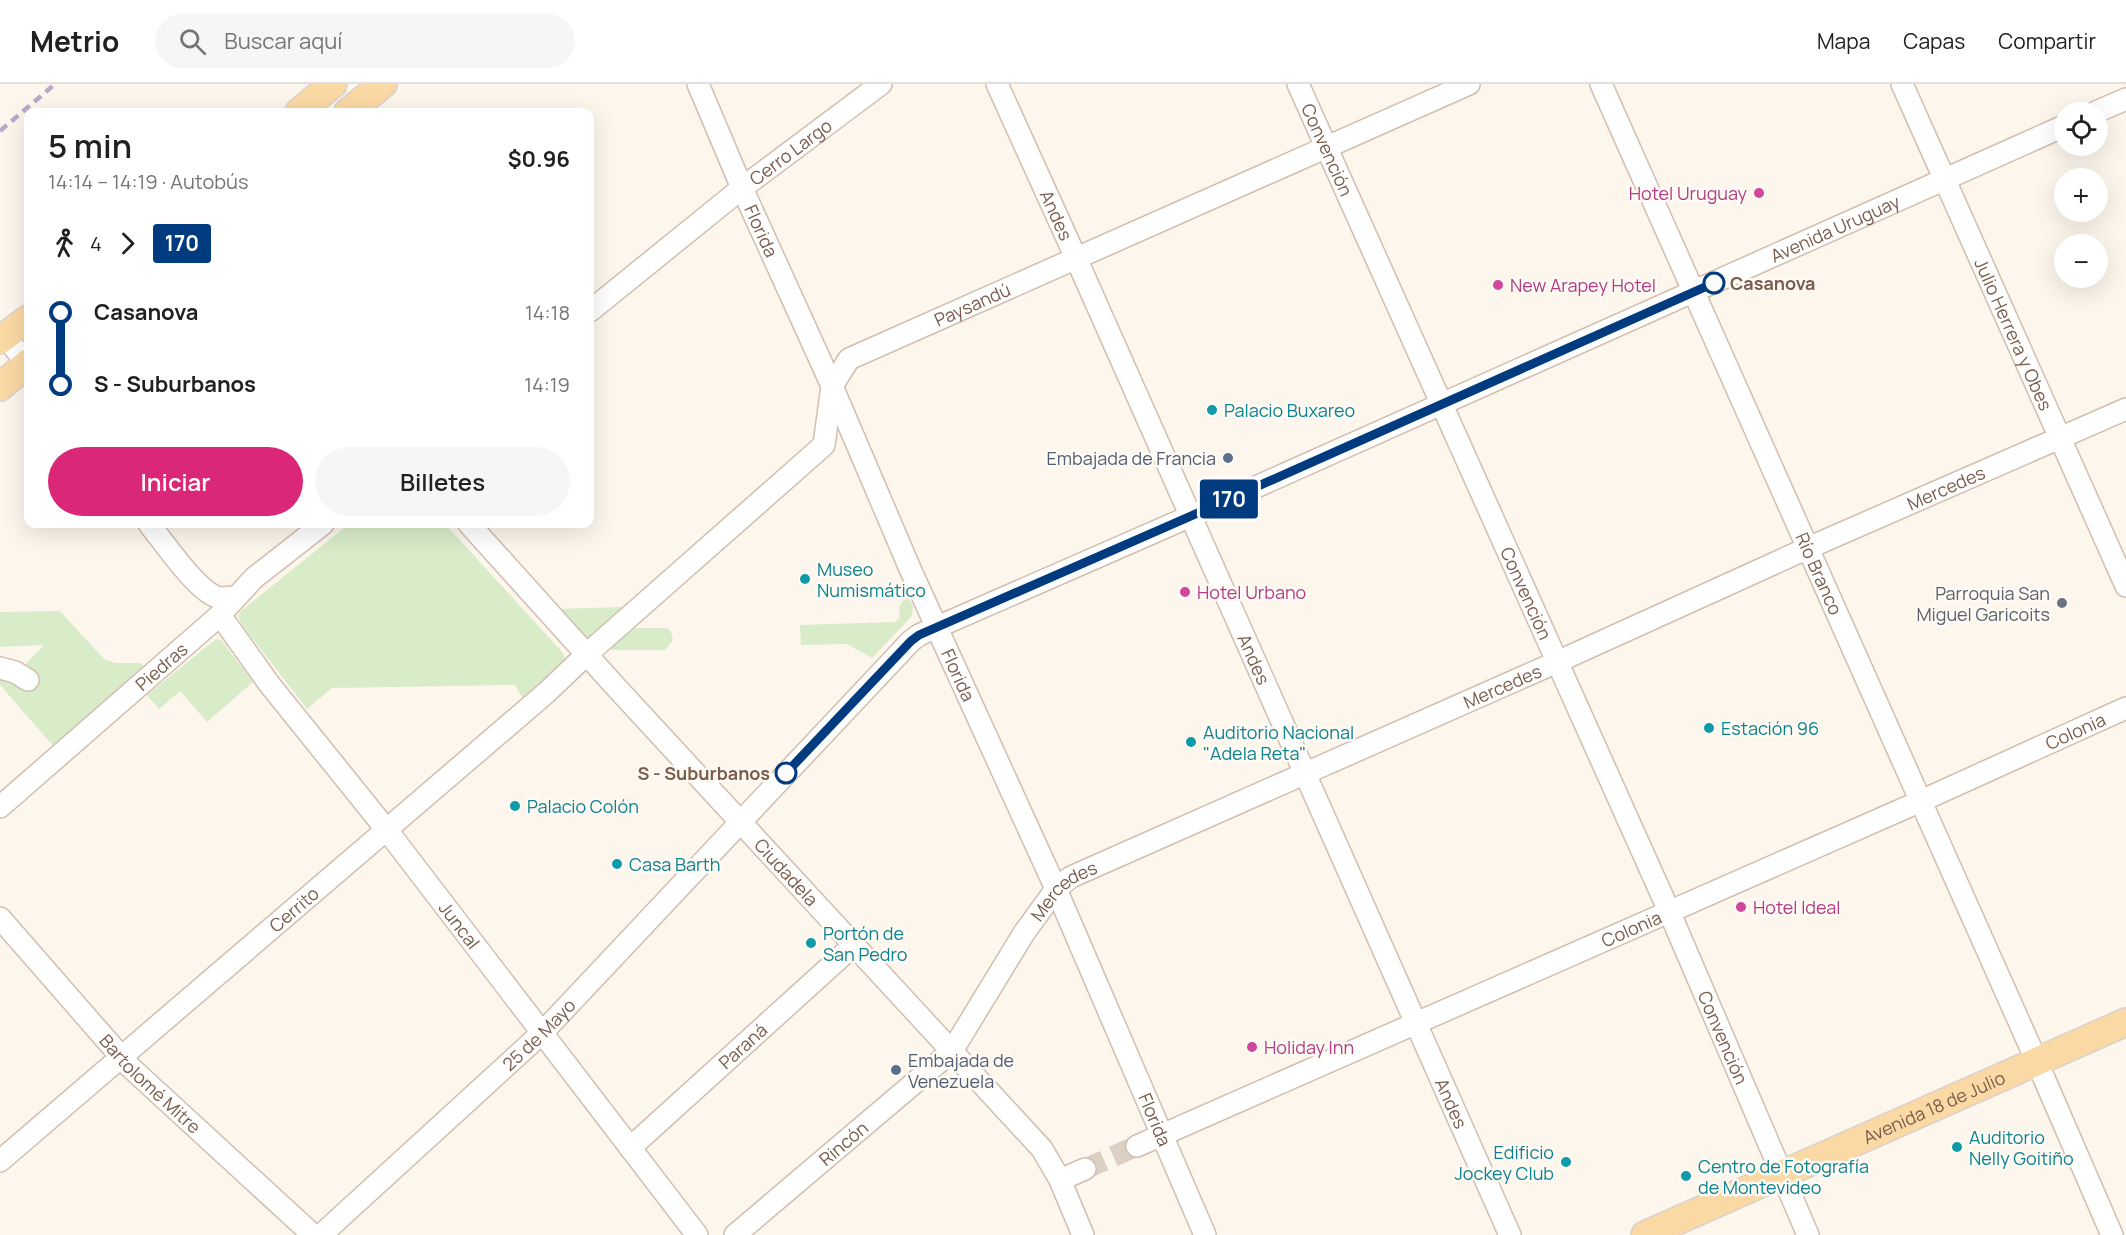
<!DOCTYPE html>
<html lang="es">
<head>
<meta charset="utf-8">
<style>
	:root { --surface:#fff; --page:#f6f6f6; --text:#202124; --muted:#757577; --line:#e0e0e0; --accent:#db2777 }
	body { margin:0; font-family:Manrope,sans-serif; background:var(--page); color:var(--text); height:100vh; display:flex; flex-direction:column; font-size:22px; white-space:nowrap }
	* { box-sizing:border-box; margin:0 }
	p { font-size:20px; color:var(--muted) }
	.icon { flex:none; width:33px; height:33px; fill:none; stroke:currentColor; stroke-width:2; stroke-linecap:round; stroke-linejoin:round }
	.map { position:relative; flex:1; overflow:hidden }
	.drawer { position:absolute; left:24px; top:24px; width:570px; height:420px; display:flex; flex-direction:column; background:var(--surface); border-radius:12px; box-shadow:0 6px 24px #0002 }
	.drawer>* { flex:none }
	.badge { padding:0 12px; border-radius:4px; font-size:21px; line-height:39px }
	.tools { position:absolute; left:2054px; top:18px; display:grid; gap:12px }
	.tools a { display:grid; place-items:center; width:54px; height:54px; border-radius:50%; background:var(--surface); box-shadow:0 6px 24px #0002; font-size:30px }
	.map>.badge { position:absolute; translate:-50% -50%; box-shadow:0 0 0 3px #fff }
	.legs { display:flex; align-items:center; gap:9px; height:66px; padding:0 24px; font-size:20px }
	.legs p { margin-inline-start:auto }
	.headline { display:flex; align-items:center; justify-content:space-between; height:102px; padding:0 24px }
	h1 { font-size:33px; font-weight:600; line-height:45px }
	.action { display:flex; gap:12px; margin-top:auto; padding:12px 24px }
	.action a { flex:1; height:69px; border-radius:36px; background:var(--accent); color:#fff; font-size:24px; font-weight:600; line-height:69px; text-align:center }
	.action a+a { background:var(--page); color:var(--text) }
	ul { padding:0 24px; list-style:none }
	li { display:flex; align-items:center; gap:21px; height:72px; font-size:22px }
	li i { display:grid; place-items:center; width:9px; height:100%; margin:0 8px; background:currentColor }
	li i::after { content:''; width:15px; height:15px; margin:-8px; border:4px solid; border-radius:50%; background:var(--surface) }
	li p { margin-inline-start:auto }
	li:first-child i { background:linear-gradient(#0000 50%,currentColor 0) }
	li:last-child i { background:linear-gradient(currentColor 50%,#0000 0) }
	header { display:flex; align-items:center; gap:36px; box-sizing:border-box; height:84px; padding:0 30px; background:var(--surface); border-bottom:2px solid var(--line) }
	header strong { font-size:28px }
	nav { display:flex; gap:33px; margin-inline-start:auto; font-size:21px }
	.search { width:420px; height:54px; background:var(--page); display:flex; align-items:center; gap:15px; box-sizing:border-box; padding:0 21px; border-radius:33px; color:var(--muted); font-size:22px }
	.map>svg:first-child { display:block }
	.green { fill:#d8ecc9 }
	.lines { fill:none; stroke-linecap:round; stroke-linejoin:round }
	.minor-tunnel { stroke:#dcd0c4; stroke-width:21; stroke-dasharray:21 10; stroke-linecap:butt }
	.minor-casing { stroke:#d1beb0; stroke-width:24 }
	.major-casing { stroke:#dad1cd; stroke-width:30 }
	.minor { stroke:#fff; stroke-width:21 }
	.major { stroke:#fbd9a5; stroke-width:27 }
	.rail { stroke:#b9a8c9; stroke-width:4.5; stroke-dasharray:9 6; stroke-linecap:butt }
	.line-1-casing { stroke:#fff; stroke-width:14 }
	.line-1 { stroke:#003b80; stroke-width:9 }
	.hotel-dot { fill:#d1479c; stroke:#fffaf3; stroke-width:2 }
	.stop-1-dot { fill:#fff; stroke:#003b80; stroke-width:3 }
	.culture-dot { fill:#0f9aa8; stroke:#fffaf3; stroke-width:2 }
	.service-dot { fill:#5c6f8a; stroke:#fffaf3; stroke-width:2 }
	.worship-dot { fill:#6b7280; stroke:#fffaf3; stroke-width:2 }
	.labels { text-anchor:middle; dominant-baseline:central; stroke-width:5; stroke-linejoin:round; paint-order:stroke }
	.street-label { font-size:18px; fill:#7a5c4d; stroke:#fffaf3 }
	.hotel-label { font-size:18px; fill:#b23c85; stroke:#fffaf3; text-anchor:start }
	.stop-label { font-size:18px; font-weight:bold; fill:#7a5c4d; stroke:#fffaf3; text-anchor:start }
	.culture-label { font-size:18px; fill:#0d838f; stroke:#fffaf3; text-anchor:start }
	.service-label { font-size:18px; fill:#4e5e75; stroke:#fffaf3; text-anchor:end }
	.worship-label { font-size:18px; fill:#5b616d; stroke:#fffaf3; text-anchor:end }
</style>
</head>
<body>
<header>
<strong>Metrio</strong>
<div class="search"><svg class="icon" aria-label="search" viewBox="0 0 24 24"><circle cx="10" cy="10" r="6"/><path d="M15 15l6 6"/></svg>Buscar aquí</div>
<nav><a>Mapa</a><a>Capas</a><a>Compartir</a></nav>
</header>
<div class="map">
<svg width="2126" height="1151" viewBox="0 0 2126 1151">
	<rect width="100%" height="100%" fill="#fdf6ec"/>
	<g class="green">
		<path d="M349,440H445L563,569L565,573L562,580L523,615L515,601L332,604L307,625L242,541L238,532L241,527Z"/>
		<path d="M907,511L913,523L912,532L872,574L847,560L801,561L800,541L895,538L900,533L899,523Z"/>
		<path d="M621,523L625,527L587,557L558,525Z"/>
		<path d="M60,527L104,575L115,579H141L146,586L56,665L0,601V591L23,583L44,561L0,563V528Z"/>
		<path d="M631,544H667L671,548L673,556L665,566H612L611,562Z"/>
		<path d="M216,555L221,556L253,598L207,638L180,607L159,625L147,611Z"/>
	</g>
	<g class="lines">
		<path class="minor-tunnel" d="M1085,1085L1137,1062"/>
		<defs>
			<g id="minor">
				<path id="s1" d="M698,0L742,104L832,302L911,487L1056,805L1205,1151"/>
				<path id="s2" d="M997,0L1076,174L1510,1151"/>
				<path id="s3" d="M1298,0L1669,827L1808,1151"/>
				<path id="s4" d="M1601,0L2037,978L2112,1151"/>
				<path id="s5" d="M1902,0L2126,502"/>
				<path d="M2096,28L2126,15"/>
				<path id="s6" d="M590,227L742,104L881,0"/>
				<path d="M5,251L28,282"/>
				<path d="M149,440C164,458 196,506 217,513C222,515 229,513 235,513"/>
				<path id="s7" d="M469,440L615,602L1042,1065L1060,1096L1083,1151"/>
				<path id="s8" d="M220,531L270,601L386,745L697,1151"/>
				<path d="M0,584L15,588L28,596"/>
				<path id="s9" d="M0,723L220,531L254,494L323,440"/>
				<path id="s10" d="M0,834L130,983L313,1151"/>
				<path id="s11" d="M1137,1062L1921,717L2126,624"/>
				<path id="s12" d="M630,1064L854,861"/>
				<path id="s13" d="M0,1077L546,609L587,570L824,361L832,302L849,275L1469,0"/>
				<path d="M1060,1096L1085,1085"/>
				<path id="s14" d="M321,1151L542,949L911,557L919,551L1191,432L2064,42"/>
				<path id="s15" d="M735,1151L952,967L1024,849L1056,805L1071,793L1557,578L1808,464L2126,325"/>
			</g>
			<g id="major">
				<path d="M299,28L333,0"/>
				<path d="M348,28L383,0"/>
				<path d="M0,256L28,235"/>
				<path d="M0,303L28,279"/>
				<path id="s16" d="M1645,1151L2126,938"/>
			</g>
		</defs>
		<use href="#minor" class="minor-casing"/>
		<use href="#major" class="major-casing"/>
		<use href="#minor" class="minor"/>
		<use href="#major" class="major"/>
		<path class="rail" d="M0,47L55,0"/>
	</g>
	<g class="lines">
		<defs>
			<path id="line-1" d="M786,689L911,557L919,551L1191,432L1714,199"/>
		</defs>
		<use href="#line-1" class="line-1-casing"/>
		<use href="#line-1" class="line-1"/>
	</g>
	<g class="hotel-dot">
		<circle cx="1759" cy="109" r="6"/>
		<circle cx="1498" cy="201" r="6"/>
		<circle cx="1185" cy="508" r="6"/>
		<circle cx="1741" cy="823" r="6"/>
		<circle cx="1252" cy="963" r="6"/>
	</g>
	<g class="stop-1-dot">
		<circle cx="1714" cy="199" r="10"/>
		<circle cx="786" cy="689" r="10"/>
	</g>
	<g class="culture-dot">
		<circle cx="1212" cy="326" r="6"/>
		<circle cx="805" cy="495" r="6"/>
		<circle cx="1709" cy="644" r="6"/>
		<circle cx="1191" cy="658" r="6"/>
		<circle cx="515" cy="722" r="6"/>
		<circle cx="617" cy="780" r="6"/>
		<circle cx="811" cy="859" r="6"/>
		<circle cx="1957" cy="1063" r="6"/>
		<circle cx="1566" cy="1078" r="6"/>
		<circle cx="1686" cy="1092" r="6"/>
	</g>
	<g class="service-dot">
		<circle cx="1228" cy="374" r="6"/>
		<circle cx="896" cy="986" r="6"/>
	</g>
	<circle class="worship-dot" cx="2062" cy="519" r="6"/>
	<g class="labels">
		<g class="street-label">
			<text stroke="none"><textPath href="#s3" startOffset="72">Convención</textPath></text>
			<text stroke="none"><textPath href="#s6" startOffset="256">Cerro Largo</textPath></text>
			<text stroke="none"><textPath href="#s2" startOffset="144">Andes</textPath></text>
			<text stroke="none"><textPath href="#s14" startOffset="1850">Avenida Uruguay</textPath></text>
			<text stroke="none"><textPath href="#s1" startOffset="160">Florida</textPath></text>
			<text stroke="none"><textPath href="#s13" startOffset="1318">Paysandú</textPath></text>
			<text stroke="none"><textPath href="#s5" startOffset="274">Julio Herrera y Obes</textPath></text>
			<text stroke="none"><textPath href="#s15" startOffset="1454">Mercedes</textPath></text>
			<text stroke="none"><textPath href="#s4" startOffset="536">Río Branco</textPath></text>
			<text stroke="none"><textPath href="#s3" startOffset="558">Convención</textPath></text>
			<text stroke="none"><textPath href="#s2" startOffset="630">Andes</textPath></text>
			<text stroke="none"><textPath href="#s9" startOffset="214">Piedras</textPath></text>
			<text stroke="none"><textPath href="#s1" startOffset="646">Florida</textPath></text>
			<text stroke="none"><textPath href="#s15" startOffset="968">Mercedes</textPath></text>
			<text stroke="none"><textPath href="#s11" startOffset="1026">Colonia</textPath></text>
			<text stroke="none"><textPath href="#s7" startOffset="471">Ciudadela</textPath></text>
			<text stroke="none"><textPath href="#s15" startOffset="482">Mercedes</textPath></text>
			<text stroke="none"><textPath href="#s13" startOffset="387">Cerrito</textPath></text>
			<text stroke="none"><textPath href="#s8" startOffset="392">Juncal</textPath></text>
			<text stroke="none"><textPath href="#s11" startOffset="540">Colonia</textPath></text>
			<text stroke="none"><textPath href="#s14" startOffset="296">25 de Mayo</textPath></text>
			<text stroke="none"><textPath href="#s3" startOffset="1044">Convención</textPath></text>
			<text stroke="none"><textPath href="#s12" startOffset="152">Paraná</textPath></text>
			<text stroke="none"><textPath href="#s10" startOffset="224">Bartolomé Mitre</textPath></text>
			<text stroke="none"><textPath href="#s2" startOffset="1116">Andes</textPath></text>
			<text stroke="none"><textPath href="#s16" startOffset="316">Avenida 18 de Julio</textPath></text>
			<text stroke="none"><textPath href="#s1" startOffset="1132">Florida</textPath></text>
			<text stroke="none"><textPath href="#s15" startOffset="142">Rincón</textPath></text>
		</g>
		<g class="hotel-label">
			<text x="1747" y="109" text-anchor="end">Hotel Uruguay</text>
			<text x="1510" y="201">New Arapey Hotel</text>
			<text x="1197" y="508">Hotel Urbano</text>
			<text x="1753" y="823">Hotel Ideal</text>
			<text x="1264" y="963">Holiday Inn</text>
		</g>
		<g class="stop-label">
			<text x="1730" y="199">Casanova</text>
			<text x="770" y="689" text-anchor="end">S - Suburbanos</text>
		</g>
		<g class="culture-label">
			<text x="1224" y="326">Palacio Buxareo</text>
			<text x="817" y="485">Museo<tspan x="817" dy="21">Numismático</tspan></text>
			<text x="1721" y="644">Estación 96</text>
			<text x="1203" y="648">Auditorio Nacional<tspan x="1203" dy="21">"Adela Reta"</tspan></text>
			<text x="527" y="722">Palacio Colón</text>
			<text x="629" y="780">Casa Barth</text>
			<text x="823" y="849">Portón de<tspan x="823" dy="21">San Pedro</tspan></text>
			<text x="1969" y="1053">Auditorio<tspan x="1969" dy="21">Nelly Goitiño</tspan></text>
			<text x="1554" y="1068" text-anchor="end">Edificio<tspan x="1554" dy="21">Jockey Club</tspan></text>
			<text x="1698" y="1082">Centro de Fotografía<tspan x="1698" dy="21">de Montevideo</tspan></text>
		</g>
		<g class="service-label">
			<text x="1216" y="374">Embajada de Francia</text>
			<text x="908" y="976" text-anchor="start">Embajada de<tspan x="908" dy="21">Venezuela</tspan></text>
		</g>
		<g class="worship-label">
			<text x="2050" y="509">Parroquia San<tspan x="2050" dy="21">Miguel Garicoits</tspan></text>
		</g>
	</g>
</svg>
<div class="tools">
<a><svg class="icon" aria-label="locate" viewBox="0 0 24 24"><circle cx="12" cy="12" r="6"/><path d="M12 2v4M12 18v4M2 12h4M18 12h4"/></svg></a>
<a>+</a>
<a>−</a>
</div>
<b class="badge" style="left:1229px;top:415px;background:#003b80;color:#fff">170</b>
<section class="drawer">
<div class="headline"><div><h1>5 min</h1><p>14:14 – 14:19 · Autobús</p></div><b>$0.96</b></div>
<div class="legs"><svg class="icon" aria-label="walk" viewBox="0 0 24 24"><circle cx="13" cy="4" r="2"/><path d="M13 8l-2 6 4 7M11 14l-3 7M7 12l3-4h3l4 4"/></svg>4<svg class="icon" aria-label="forward" viewBox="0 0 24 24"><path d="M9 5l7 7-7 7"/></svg><b class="badge" style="background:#003b80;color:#fff">170</b></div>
<ul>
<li><i style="color:#003b80"></i><b>Casanova</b><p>14:18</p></li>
<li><i style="color:#003b80"></i><b>S - Suburbanos</b><p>14:19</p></li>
</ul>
<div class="action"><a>Iniciar</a><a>Billetes</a></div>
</section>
</div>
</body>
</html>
